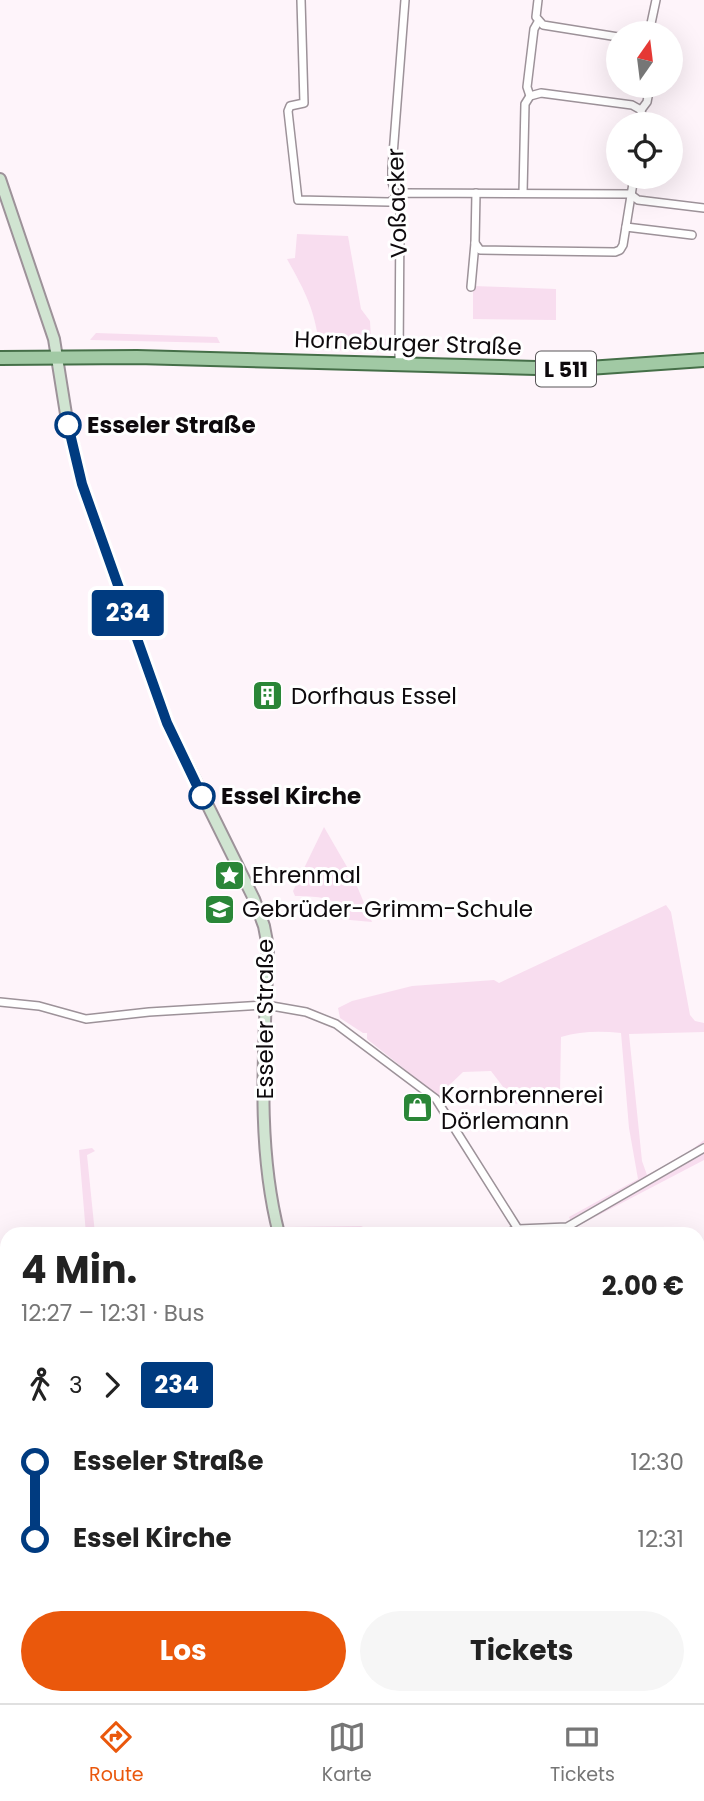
<!DOCTYPE html>
<html lang="de">
<head>
<meta charset="utf-8">
<style>
	:root { --surface:#fff; --page:#f6f6f6; --text:#222; --muted:#767676; --line:#e0e0e0; --accent:#ea580c }
	body { margin:0; font-family:Poppins,sans-serif; background:var(--page); color:var(--text); height:100vh; display:flex; flex-direction:column; font-size:26px; white-space:nowrap }
	* { box-sizing:border-box; margin:0 }
	p { font-size:23px; color:var(--muted) }
	.icon { flex:none; width:38px; height:38px; fill:none; stroke:currentColor; stroke-width:2; stroke-linecap:round; stroke-linejoin:round }
	.map { position:relative; flex:1; overflow:hidden }
	.drawer { position:absolute; left:0px; top:1227px; width:705px; height:478px; display:flex; flex-direction:column; background:var(--surface); border-radius:21px 21px 0 0; box-shadow:0 7px 28px #0002 }
	.drawer>* { flex:none }
	.badge { padding:0 14px; border-radius:5px; font-size:24px; line-height:46px }
	.needle { width:46px; rotate:14deg }
	.controls { position:absolute; left:606px; top:21px; display:grid; gap:14px }
	.controls a { display:grid; place-items:center; width:77px; height:77px; border-radius:50%; background:var(--surface); box-shadow:0 7px 28px #0002; font-size:35px }
	.map>.badge { position:absolute; translate:-50% -50%; box-shadow:0 0 0 4px #fff }
	.legs { display:flex; align-items:center; gap:10px; height:77px; padding:0 21px; font-size:23px }
	.legs p { margin-inline-start:auto }
	.summary { display:flex; align-items:center; justify-content:space-between; height:119px; padding:0 21px }
	h1 { font-size:38px; font-weight:700; line-height:52px }
	.action { display:flex; gap:14px; margin-top:auto; padding:14px 21px }
	.action a { flex:1; height:80px; border-radius:42px; background:var(--accent); color:#fff; font-size:28px; font-weight:700; line-height:80px; text-align:center }
	.action a+a { background:var(--page); color:var(--text) }
	ul { padding:0 21px; list-style:none }
	li { display:flex; align-items:center; gap:24px; height:77px; font-size:26px }
	li i { display:grid; place-items:center; width:10px; height:100%; margin:0 9px; background:currentColor }
	li i::after { content:''; width:18px; height:18px; margin:-9px; border:5px solid; border-radius:50%; background:var(--surface) }
	li p { margin-inline-start:auto }
	li:first-child i { background:linear-gradient(#0000 50%,currentColor 0) }
	li:last-child i { background:linear-gradient(currentColor 50%,#0000 0) }
	.tab-bar { display:flex; justify-content:space-around; align-items:center; height:98px; border-top:2px solid var(--line); background:var(--surface); font-size:19px; color:var(--muted) }
	.tab-bar a { display:grid; justify-items:center; gap:4px }
	.tab-bar .on { color:var(--accent) }
	.map>svg:first-child { display:block }
	.green { fill:#f8ddef }
	.lines { fill:none; stroke-linecap:round; stroke-linejoin:round }
	.minor-casing { stroke:#9d9299; stroke-width:10 }
	.secondary-casing { stroke:#9d9299; stroke-width:14 }
	.primary-casing { stroke:#456f48; stroke-width:16 }
	.minor { stroke:#fff; stroke-width:7 }
	.secondary { stroke:#d0e4d1; stroke-width:10 }
	.primary { stroke:#a1c9a4; stroke-width:12 }
	.line-1-casing { stroke:#fff; stroke-width:16 }
	.line-1 { stroke:#003b80; stroke-width:10 }
	.stop-1-dot { fill:#fff; stroke:#003b80; stroke-width:3.5 }
	.labels { text-anchor:middle; dominant-baseline:central; stroke-width:6; stroke-linejoin:round; paint-order:stroke }
	.shield { fill:#fff; stroke:#565456; stroke-width:2 }
	.shield-label { font-size:21px; font-weight:bold; fill:#0e0a0d }
	.street-label { font-size:23px; fill:#0e0a0d; stroke:#fff }
	.stop-label { font-size:23px; font-weight:bold; fill:#0e0a0d; stroke:#fff; text-anchor:start }
	.poi-label { font-size:23px; fill:#0e0a0d; stroke:#fff; text-anchor:start }
</style>
</head>
<body>
<div class="map">
<svg width="704" height="1703" viewBox="0 0 704 1703">
	<rect width="100%" height="100%" fill="#fef4fa"/>
	<g class="green">
		<path d="M297,234L348,236L361,309L370,321L371,339H389L383,351L320,350C315,310 306,293 287,259L295,258Z"/>
		<path d="M473,286L556,289V320L473,319Z"/>
		<path d="M96,333L217,337L220,343L90,340Z"/>
		<path d="M324,827L354,879L372,922L328,918L337,912L338,906C328,895 310,897 295,896L293,891Z"/>
		<path d="M666,905L671,912L690,1015L695,1021L704,1023V1032L629,1034L642,1161L647,1175L689,1152L704,1140V1160L574,1228L569,1217L638,1179L629,1128L621,1033C600,1031 581,1031 561,1037L560,1092L516,1104L491,1071L463,1072L438,1096L367,1039V1033H363L340,1018L338,1008L352,1001L412,986L494,980L499,983Z"/>
		<path d="M92,1148L95,1151L87,1155L95,1234H86L79,1150Z"/>
		<path d="M361,1226L365,1228L368,1234H288L286,1227Z"/>
	</g>
	<g class="lines">
		<defs>
			<g id="minor">
				<path d="M301,0L304,103L290,106L288,111L298,200L389,202L405,193L630,194"/>
				<path d="M538,0L536,17L543,25L618,37"/>
				<path d="M649,33L656,0"/>
				<path d="M530,96L527,87L534,29L538,22"/>
				<path d="M641,110L647,102L650,86"/>
				<path d="M476,193L475,243L480,250L615,252L620,250L623,245L634,177"/>
				<path d="M523,193L525,104L530,96L541,93L632,105L641,110L643,124"/>
				<path d="M630,194L638,200L704,208"/>
				<path d="M626,227L692,235"/>
				<path d="M471,287L475,243"/>
				<path d="M399,364L400,211L392,182V168L405,0"/>
				<path d="M0,1002L39,1006L86,1019L149,1012L266,1005L306,1012L336,1024L436,1099L518,1229"/>
				<path d="M504,1234L518,1229L567,1227L704,1148"/>
				<path d="M0,1276H7"/>
				<path d="M698,1276L704,1278"/>
			</g>
			<g id="secondary">
				<path d="M0,179L54,339L66,414L82,484L167,723L254,899L264,926L268,947C265,1042 255,1141 279,1234"/>
				<path d="M478,1703V1698"/>
			</g>
			<path id="primary" d="M0,358L137,357L574,369L704,360"/>
		</defs>
		<use href="#minor" class="minor-casing"/>
		<use href="#secondary" class="secondary-casing"/>
		<use href="#primary" class="primary-casing"/>
		<use href="#minor" class="minor"/>
		<use href="#secondary" class="secondary"/>
		<use href="#primary" class="primary"/>
	</g>
	<g class="lines">
		<defs>
			<path id="line-1" d="M68,425L82,484L167,723L202,796"/>
		</defs>
		<use href="#line-1" class="line-1-casing"/>
		<use href="#line-1" class="line-1"/>
	</g>
	<defs>
		<symbol id="building-square" viewBox="-11 -11 22 22"><rect x="-9" y="-9" width="18" height="18" rx="4" fill="#2a8637" stroke="#fff"/><path d="M-4-6H4V6H1V3H-1V6H-4ZM-2.5-4.3h1.7v1.8h-1.7ZM.8-4.3h1.7v1.8H.8ZM-2.5-1h1.7V.8h-1.7ZM.8-1h1.7V.8H.8Z" fill="#fff"/></symbol>
		<symbol id="sight-square" viewBox="-11 -11 22 22"><rect x="-9" y="-9" width="18" height="18" rx="4" fill="#2a8637" stroke="#fff"/><path d="M0-6L1.8-2.2L6-1.7L2.9 1.2L3.7 5.4L0 3.3L-3.7 5.4L-2.9 1.2L-6-1.7L-1.8-2.2Z" fill="#fff"/></symbol>
		<symbol id="school-square" viewBox="-11 -11 22 22"><rect x="-9" y="-9" width="18" height="18" rx="4" fill="#2a8637" stroke="#fff"/><path d="M0-5L7-2L0 1L-7-2ZM-4 1L0 2.5L4 1V4Q0 6-4 4Z" fill="#fff"/></symbol>
		<symbol id="shop-square" viewBox="-11 -11 22 22"><rect x="-9" y="-9" width="18" height="18" rx="4" fill="#2a8637" stroke="#fff"/><path d="M-5-2.5h2.3a2.7 3.5 0 0 1 5.4 0H5L5.5 6h-11ZM-1.5-2.5h3a1.5 2.3 0 0 0-3 0Z" fill="#fff"/></symbol>
	</defs>
	<g fill-rule="evenodd">
		<use href="#building-square" x="250" y="678" width="35" height="35"/>
		<use href="#sight-square" x="212" y="858" width="35" height="35"/>
		<use href="#school-square" x="202" y="892" width="35" height="35"/>
		<use href="#shop-square" x="400" y="1090" width="35" height="35"/>
	</g>
	<g class="stop-1-dot">
		<circle cx="68" cy="425" r="12"/>
		<circle cx="202" cy="796" r="12"/>
	</g>
	<g class="labels">
		<rect class="shield" x="536" y="351.5" width="60" height="35" rx="5"/>
		<g class="shield-label">
			<text x="566" y="369">L 511</text>
		</g>
		<g class="street-label">
			<text transform="translate(397 203) rotate(-92)">Voßacker</text>
			<text transform="translate(408 343) rotate(2)">Horneburger Straße</text>
			<text transform="translate(265 1019) rotate(-90)">Esseler Straße</text>
		</g>
		<g class="stop-label">
			<text x="87" y="425">Esseler Straße</text>
			<text x="221" y="796">Essel Kirche</text>
		</g>
		<g class="poi-label">
			<text x="291" y="696">Dorfhaus Essel</text>
			<text x="252" y="875">Ehrenmal</text>
			<text x="242" y="909">Gebrüder-Grimm-Schule</text>
			<text x="441" y="1095">Kornbrennerei<tspan x="441" dy="26">Dörlemann</tspan></text>
		</g>
	</g>
</svg>
<div class="controls">
<a><svg class="needle" viewBox="-14 -14 28 28"><path d="M0-13l5 13h-10z" fill="#e53935"/><path d="M0 13l5-13h-10z" fill="#767676"/></svg></a>
<a><svg class="icon" aria-label="locate" viewBox="0 0 24 24"><circle cx="12" cy="12" r="6"/><path d="M12 2v4M12 18v4M2 12h4M18 12h4"/></svg></a>
</div>
<b class="badge" style="left:128px;top:613px;background:#003b80;color:#fff">234</b>
<section class="drawer">
<div class="summary"><div><h1>4 Min.</h1><p>12:27 – 12:31 · Bus</p></div><b>2.00 €</b></div>
<div class="legs"><svg class="icon" aria-label="walk" viewBox="0 0 24 24"><circle cx="13" cy="4" r="2"/><path d="M13 8l-2 6 4 7M11 14l-3 7M7 12l3-4h3l4 4"/></svg>3<svg class="icon" aria-label="forward" viewBox="0 0 24 24"><path d="M9 5l7 7-7 7"/></svg><b class="badge" style="background:#003b80;color:#fff">234</b></div>
<ul>
<li><i style="color:#003b80"></i><b>Esseler Straße</b><p>12:30</p></li>
<li><i style="color:#003b80"></i><b>Essel Kirche</b><p>12:31</p></li>
</ul>
<div class="action"><a>Los</a><a>Tickets</a></div>
</section>
</div>
<nav class="tab-bar">
<a class="on"><svg class="icon" aria-label="directions" viewBox="0 0 24 24"><path d="M12 3l9 9-9 9-9-9zM9 14v-3h6M13 9l2 2-2 2"/></svg>Route</a>
<a><svg class="icon" aria-label="map" viewBox="0 0 24 24"><path d="M3 6l6-2 6 2 6-2v14l-6 2-6-2-6 2zM9 4v14M15 6v14"/></svg>Karte</a>
<a><svg class="icon" aria-label="tickets" viewBox="0 0 24 24"><path d="M3 7h18v10H3zM15 7v10"/></svg>Tickets</a>
</nav>
</body>
</html>
